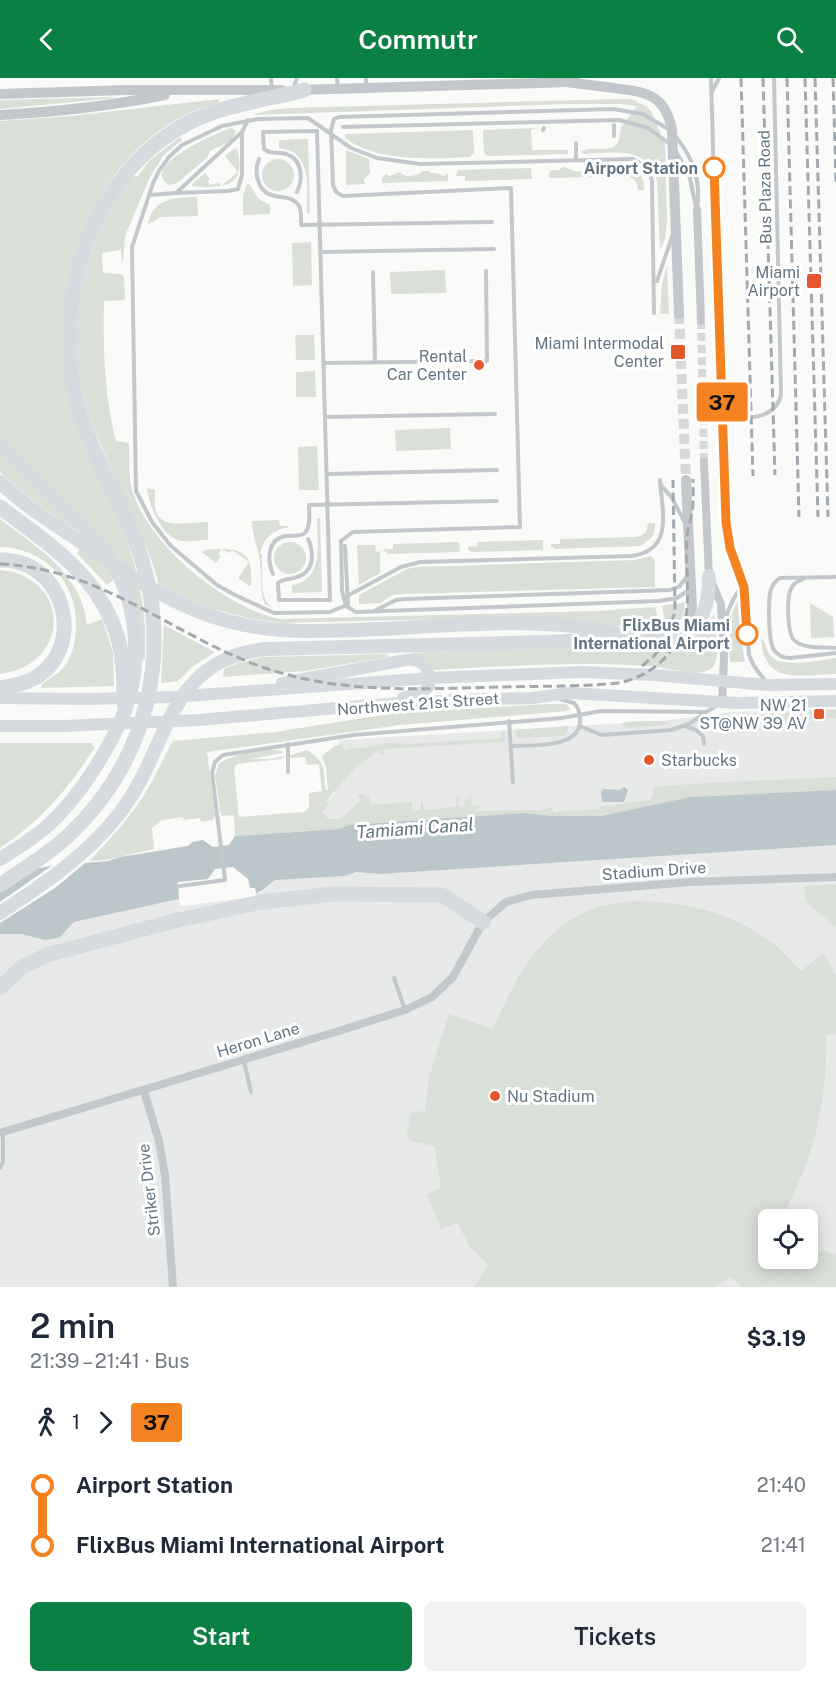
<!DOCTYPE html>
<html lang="en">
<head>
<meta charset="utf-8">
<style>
	:root { --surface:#fff; --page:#f2f2f3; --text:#1f2937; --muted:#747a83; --accent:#0b8043 }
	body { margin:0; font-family:"Public Sans",sans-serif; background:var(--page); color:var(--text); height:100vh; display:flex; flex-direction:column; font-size:22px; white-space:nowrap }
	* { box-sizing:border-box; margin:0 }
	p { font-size:20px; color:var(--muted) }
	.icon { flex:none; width:33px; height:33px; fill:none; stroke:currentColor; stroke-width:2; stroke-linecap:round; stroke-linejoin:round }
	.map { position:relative; height:1209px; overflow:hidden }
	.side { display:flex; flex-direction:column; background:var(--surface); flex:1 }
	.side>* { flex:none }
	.badge { padding:0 12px; border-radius:4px; font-size:21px; line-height:39px }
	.fabs { position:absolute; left:758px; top:1131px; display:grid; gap:12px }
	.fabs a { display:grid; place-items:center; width:60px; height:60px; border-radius:9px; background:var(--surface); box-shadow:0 3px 15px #0003; font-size:30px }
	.map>.badge { position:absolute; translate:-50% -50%; box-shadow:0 0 0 3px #fff }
	.legs { display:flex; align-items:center; gap:9px; height:66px; padding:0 30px; font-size:20px }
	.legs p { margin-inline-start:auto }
	.summary { display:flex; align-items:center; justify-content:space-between; height:102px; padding:0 30px }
	h1 { font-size:33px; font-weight:600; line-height:45px }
	.action { display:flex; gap:12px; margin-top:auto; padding:12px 30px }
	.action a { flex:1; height:69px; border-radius:9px; background:var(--accent); color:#fff; font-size:24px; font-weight:600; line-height:69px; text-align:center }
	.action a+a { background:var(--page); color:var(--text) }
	ul { padding:0 30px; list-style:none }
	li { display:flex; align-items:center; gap:21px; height:60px; font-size:22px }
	li i { display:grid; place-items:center; width:9px; height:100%; margin:0 8px; background:currentColor }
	li i::after { content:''; width:15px; height:15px; margin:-8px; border:4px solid; border-radius:50%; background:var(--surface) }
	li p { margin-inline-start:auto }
	li:first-child i { background:linear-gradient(#0000 50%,currentColor 0) }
	li:last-child i { background:linear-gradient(currentColor 50%,#0000 0) }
	header { display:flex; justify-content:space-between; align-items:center; height:78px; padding:0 30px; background:var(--accent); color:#fff; font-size:27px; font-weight:600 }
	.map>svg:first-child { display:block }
	.built { fill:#e8e9e9; fill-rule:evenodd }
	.green { fill:#dadfd7 }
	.water { fill:#bbc7cb }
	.pier { fill:#fafaf8 }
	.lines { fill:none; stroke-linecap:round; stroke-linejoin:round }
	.minor-tunnel { stroke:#d5d9db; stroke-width:8; stroke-dasharray:8 4; stroke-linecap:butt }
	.tertiary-tunnel { stroke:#d5d9db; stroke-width:10; stroke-dasharray:10 5; stroke-linecap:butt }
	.service { stroke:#c3c8cc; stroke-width:4 }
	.minor { stroke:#c3c8cc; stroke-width:8 }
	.tertiary { stroke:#c3c8cc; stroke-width:10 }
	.primary { stroke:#d6dbdf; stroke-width:12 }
	.trunk { stroke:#d6dbdf; stroke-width:14 }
	.motorway { stroke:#d6dbdf; stroke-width:15 }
	.rail { stroke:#a2aab0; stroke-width:3; stroke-dasharray:9 4.5; stroke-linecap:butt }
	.line-1-casing { stroke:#fff; stroke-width:14 }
	.line-1 { stroke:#f58220; stroke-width:9 }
	.stop-1-dot { fill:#fff; stroke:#f58220; stroke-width:3 }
	.poi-dot { fill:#e4572e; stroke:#fff; stroke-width:2 }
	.labels { text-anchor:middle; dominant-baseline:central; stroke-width:6; stroke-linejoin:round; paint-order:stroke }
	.stop-label { font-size:16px; font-weight:bold; fill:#657683; stroke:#fff; text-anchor:end }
	.street-label { font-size:16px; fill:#657683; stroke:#fff }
	.poi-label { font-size:16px; fill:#657683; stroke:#fff; text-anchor:end }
	.water-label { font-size:18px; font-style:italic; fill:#60757c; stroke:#fff }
</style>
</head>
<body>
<header><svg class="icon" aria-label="back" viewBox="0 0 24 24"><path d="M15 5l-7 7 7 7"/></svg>Commutr<svg class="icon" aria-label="search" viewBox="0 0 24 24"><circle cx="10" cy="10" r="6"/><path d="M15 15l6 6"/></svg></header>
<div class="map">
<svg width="836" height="1209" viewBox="0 0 836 1209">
	<rect width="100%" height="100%" fill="#fafaf8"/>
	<g class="built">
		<path d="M836,631V712L690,719L601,738L524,735L329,752L323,734L329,725L327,723L335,715L339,662L662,643L731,634Z"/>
		<path d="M836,767V1209H0V856H21L45,862L59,860L74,844L179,821L181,828L257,819L256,815L261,814L271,804L276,802L345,798L356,794L380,796ZM768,1142H807V1180H768Z"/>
	</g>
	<g class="green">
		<path d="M113,19L114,20L0,31V22Z"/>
		<path d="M219,21V25C126,48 72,144 64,233C62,252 61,273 64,292C68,313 80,336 88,356C110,415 137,474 144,537C146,552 145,567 145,582H142L138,533L132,512L0,362V43L71,38Z"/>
		<path d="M620,21H631L646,28L651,33L665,66L667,143L665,160L660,172L657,103C649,67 612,75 584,76L581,74C590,67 604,74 613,69C623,63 618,55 622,48C626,41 633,35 637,28L620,26H568L252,37L270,32L290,30Z"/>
		<path d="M231,50L236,53C233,65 219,68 210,73L207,80L177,105L170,107C136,90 218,54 231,50Z"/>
		<path d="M539,50L531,52L532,72H568V76L488,78L484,75L483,52Z"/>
		<path d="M473,52L474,75L470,79C432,81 377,84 345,60V56Z"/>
		<path d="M180,59L182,62L164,77L150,99L125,158L123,184L122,183L121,172L102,175L103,195L121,196L124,199L125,222L104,223C103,271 104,317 116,363L129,365C130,379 128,397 132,411C147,466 225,530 280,541L596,533L655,529L660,551L569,544L436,541L283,545L252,541L213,531L186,521L159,507C154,486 145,466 136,447C124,419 111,391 99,363C67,295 71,212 103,145C111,128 122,113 132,98H138L149,83Z"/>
		<path d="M308,61L310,135H307C307,110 313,73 279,70V62Z"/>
		<path d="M235,70L238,73C239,79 240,87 239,93C235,112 206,110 192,108L193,105L205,95L210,101L208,104L210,107L219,105L221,108L238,94L225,78Z"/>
		<path d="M346,72L369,81L370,95L364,101L365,106L346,107Z"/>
		<circle cx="278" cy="97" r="16"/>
		<path d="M618,87C634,87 645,95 644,112H638C637,103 635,100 625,98L549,100V95L552,92H559L563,89C572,91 579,98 587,89L594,92C602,87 608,92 618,87Z"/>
		<path d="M531,90L532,101L465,103V98H456L458,92Z"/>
		<path d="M423,93H430V95H437L444,98L448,95V103L382,105V100L386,96L390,98L400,94C407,101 416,98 423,93Z"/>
		<path d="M247,106H249L259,121L270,127V136L243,137V117Z"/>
		<path d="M197,119L198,138L161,139L148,146C153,120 176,119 197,119Z"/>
		<path d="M311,164L312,207L293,208L292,165Z"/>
		<path d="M667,187L669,236H660L662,206Z"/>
		<path d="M445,192L446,215L391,216L390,194Z"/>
		<path d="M295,257H314L315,282H296Z"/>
		<path d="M315,293L316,319H296V294Z"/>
		<path d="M450,350L451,371L396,373L395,352Z"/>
		<path d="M317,368L319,412H299L298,369Z"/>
		<path d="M0,373L84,457C54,438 25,419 0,394Z"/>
		<path d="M147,410L155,412C155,420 154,430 157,436C164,451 194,444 208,444V462C198,462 187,465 178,462C162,458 148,426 147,410Z"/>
		<path d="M317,440H320L322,514L292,515V507C325,502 317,465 317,440Z"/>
		<path d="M0,441C37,470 82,495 87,547L102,541L113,574L114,608L41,610L42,606C49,600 58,597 64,589C74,575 76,562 76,545C76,502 43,470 0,469Z"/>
		<path d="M279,442L280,448H289V449C274,452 264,459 260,475L262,476C263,494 257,520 274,531L265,526C258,510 263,493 259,477C256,465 252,455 252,443Z"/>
		<path d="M648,445H655C655,462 650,459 641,468L554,471V469H551V466H560V461L636,459C645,457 647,454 648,445Z"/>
		<path d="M543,462V472L471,474L468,472V469L477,468V464Z"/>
		<path d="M459,464L460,474L387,476V474L384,473V471H393V466Z"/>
		<circle cx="290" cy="480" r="16"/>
		<path d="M357,467H375L376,474L380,473V495L359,507Z"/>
		<path d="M80,470L108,490L113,502L107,507L77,475Z"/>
		<path d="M221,471C248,470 253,483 251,507L249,508L238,500L249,484L232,472L230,475L221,471L218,476L221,478L216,485L202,474L205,472Z"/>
		<path d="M651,478L655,483V509L403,516L392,517L381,525L359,526V517L407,491L416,489L635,482Z"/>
		<path d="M0,492C70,498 73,586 0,596Z"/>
		<path d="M740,520L743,574L745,584H730L729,557L732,555L729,554C729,541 733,530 740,520Z"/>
		<path d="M685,524C684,539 682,546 667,551L662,528Z"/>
		<path d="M810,525L833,539L834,559L811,560Z"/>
		<path d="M714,536C715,549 722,581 712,590C700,601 666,589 650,588C578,583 505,588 433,592L421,578L409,575L682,564C698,560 706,548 714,536Z"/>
		<path d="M164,547L215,574L192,589L178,603L161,605Z"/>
		<path d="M761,560C768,566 765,574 773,580C784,590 822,582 836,580V596C800,597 764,608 761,560Z"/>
		<path d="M387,576L388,579L305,593L223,599L224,591L238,585L263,579Z"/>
		<path d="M548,626H567L570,631L566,633L400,647L207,674L215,737L213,742L201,744L200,740L184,742L183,739L162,742L152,750L154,771L106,782L89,783C111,761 133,736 149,709C158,694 164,678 173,663L275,654L395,635Z"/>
		<path d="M836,632V640L709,648L715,638Z"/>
		<path d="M644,643H662L671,645C656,648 634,653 621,647L625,644Z"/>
		<path d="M568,648V654L564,658L524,660H519L515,655L516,652Z"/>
		<path d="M502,651L506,662L504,664L384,671L383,678L377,673L355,690L327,722L329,725L323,734L328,741H341L361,722L358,717L361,716L369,719L371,727L412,724V731L420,732L422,719L424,732L456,729L457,718L459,719V729H465L464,722L469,721L470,715L472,728L481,727V730L474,731L475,733L539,732L553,729V734L597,731L599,729L648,722L652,720L654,709C714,704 775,702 836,699V712L690,719L601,738H554L524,735L349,747L339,751L235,758L234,737L222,738L220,734L215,698L219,685C236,676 263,669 282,673L284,675L249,681H269L285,678L281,681L237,686L234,690L239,739L305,734L309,729V715L322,713L319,686L307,687L305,679L291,680L288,678L307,672C325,683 324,691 325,711L328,712L326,689L322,678L334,668L342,666L345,674L346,671L363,670L386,665L408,666L502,660L501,653Z"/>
		<path d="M0,665H93L92,667L95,669C69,710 41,743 0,770Z"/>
		<path d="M836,806V849L806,824L804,808Z"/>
		<path d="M632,823C686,824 731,833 775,867C784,874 792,884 801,893L823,875L836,897V956L826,957C828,1023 813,1084 781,1141L768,1142V1180L795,1181L783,1197L771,1209H742L731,1199L715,1209H474L488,1187L471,1170L457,1145L441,1151L427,1116L441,1110L435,1068L410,1063L407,1058L410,1036L414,1033L425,1034L429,999L449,936L493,951C516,900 539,851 595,830C606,826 620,825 632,823Z"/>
		<path d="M807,1169L819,1174L824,1172L836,1176V1209H773L797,1181L807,1180Z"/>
	</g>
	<g class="water">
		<path d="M624,709L628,712L624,724H602L601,714L603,711L620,712Z"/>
		<path d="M836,712V767L380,796L356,794L345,798L276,802C268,805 265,813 256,815L255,810H250L248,801L233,789L215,791L208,801L178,804L179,821L74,844L59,860L45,862L21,856H0V799L49,788L108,783L120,779L188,768L192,764L203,762L213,769L229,767L235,758L339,751L349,747L524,735L554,738H601L690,719Z"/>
	</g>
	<path class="pier" d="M90,781L55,810L0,845V824L57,784Z"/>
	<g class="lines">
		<path class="minor-tunnel" d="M701,243L704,384"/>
		<path class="tertiary-tunnel" d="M679,236L686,402"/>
		<g class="service">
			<path d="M271,0L272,12"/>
			<path d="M337,0L338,11"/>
			<path d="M366,0V10"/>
			<path d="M711,0L718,243"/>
			<path d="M293,12L297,0"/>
			<path d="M713,12L719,0"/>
			<path d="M614,47V58"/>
			<path d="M343,49L619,42L648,50L670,66"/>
			<path d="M668,51L643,36L613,31L339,39L334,41L331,52L333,107L336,114L343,118L511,110L520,449L353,454L341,463L342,513L346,528L356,534L659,523L677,520L689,512"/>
			<path d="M543,52L544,50"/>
			<path d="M676,59C694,81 701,103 697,132"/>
			<path d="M576,65V82"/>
			<path d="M675,72L689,96L696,129"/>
			<path d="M259,81C256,89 255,96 259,105C267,126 291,113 299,128C302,133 301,142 301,147L492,144"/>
			<path d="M297,114C304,99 302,78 282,75C274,74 270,76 264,71L263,54L317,53L330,522H279L278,505C284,500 290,502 297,499C315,494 314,474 308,461"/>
			<path d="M176,115L228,113L238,111L242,97V55"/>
			<path d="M149,117L176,115L242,54L248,42"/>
			<path d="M320,174L494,171"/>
			<path d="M373,194L375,284"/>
			<path d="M657,203L673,156"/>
			<path d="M324,285L487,283L486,193"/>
			<path d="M720,290L724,373"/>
			<path d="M721,316C726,324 730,330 737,335C754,345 777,335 781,317L774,0"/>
			<path d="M325,339L495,336"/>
			<path d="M327,396L497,392"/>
			<path d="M724,400L727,455L744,509L749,577L754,588L766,604"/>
			<path d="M661,407L672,420L684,443"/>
			<path d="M345,468L348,526"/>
			<path d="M273,496C267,482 267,461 286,458C292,457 300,459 305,455C311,449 309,435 309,427L497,423"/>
			<path d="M836,499L780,500C775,503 773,506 771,511C768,521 768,563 774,572C778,578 783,580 790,580L836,575"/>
			<path d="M803,501C799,503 795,504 792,509C786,517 787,557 795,563C805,571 824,569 836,570"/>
			<path d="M347,518L401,489L420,484L632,478C674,472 662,434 660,402"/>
			<path d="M347,527L330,534L274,535L235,517L217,507L171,468L152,444L136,413L132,169L153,105L159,93L169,79L182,67L222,48L258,41L308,40L351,70L377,80L420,86L633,81C644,87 649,91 652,103L654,235"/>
			<path d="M376,532L396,522L405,521L670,512L680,508L687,498"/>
			<path d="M724,544C729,533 733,515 744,509"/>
			<path d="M509,643L513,704"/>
			<path d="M580,648L601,657L671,652L689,646L705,635"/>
			<path d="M685,648L696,652L703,658L704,666"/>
			<path d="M288,666V694"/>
			<path d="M511,668C531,667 581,671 580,642C580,635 579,630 574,625L560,621"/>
			<path d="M180,808L225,802L212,695L215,684L223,677L353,657L562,640L601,633L706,634L716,628"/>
			<path d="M394,900L405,932"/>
			<path d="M244,983L251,1014"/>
			<path d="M0,1090L3,1084V1055"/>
		</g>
		<g class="minor">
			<path d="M697,132L701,243"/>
			<path d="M704,384L709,498L721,526L724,579L722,624"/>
			<path d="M144,1013L159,1063L165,1097L173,1209"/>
			<path d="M0,1055L342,952L405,932L432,919L453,899L483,844L506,824L531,817L690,804L836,799"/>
		</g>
		<g class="tertiary">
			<path d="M566,4C582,6 598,8 614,10C646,14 665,16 672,52L679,236"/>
			<path d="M298,12L540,5L566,4L575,0"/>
			<path d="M0,16L125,12H282"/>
			<path d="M0,37C55,34 110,28 165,17"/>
			<path d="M684,556L692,530L686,402"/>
		</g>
		<g class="primary">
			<path d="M282,605L406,582C423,580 431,591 429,608L423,614L403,620"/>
			<path d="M0,620L86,621L172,619L430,600L582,594L654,597L768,607L836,606"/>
			<path d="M0,648H64L199,642L372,627L455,622L532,620L570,615L737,625L836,623"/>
		</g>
		<g class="trunk">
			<path d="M0,366C35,408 83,438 112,485C134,519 140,568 132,608C123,653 80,720 45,750C31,762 16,771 0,781"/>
			<path d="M0,404C27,431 60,449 91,471C138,504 187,536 245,547C282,555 320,553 358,552C438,549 539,537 616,555"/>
			<path d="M0,835C44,806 86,778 119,736C171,670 164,582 266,571L545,564L675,558C705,552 709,523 709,498"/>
		</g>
		<g class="motorway">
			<path d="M0,429C51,468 101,498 119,564C125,586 123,610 125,632"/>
			<path d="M0,482C63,480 89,567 35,600C24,606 12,608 0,610"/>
			<path d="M0,807C23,791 48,777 69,757C150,680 174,571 137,467C120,419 91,376 78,328C51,223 89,97 188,45C222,27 267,22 304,12"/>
			<path d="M0,910L22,889L47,877L170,844L261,824L334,816L437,817L444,818L483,844"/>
		</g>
		<g class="rail">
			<path d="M741,0L753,398"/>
			<path d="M763,0L775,397"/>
			<path d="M787,0L799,439"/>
			<path d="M805,0L818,439"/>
			<path d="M815,0L828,439"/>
			<path d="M833,0L836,104"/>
			<path d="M0,486C105,491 172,558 265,590C342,616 420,611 500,609C539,608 579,609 618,605C656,598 684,568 687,530C689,507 685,483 687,461C687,451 691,443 692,434C694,423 693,412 693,401"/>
			<path d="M642,588L655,577L667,560L675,533L673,402"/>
		</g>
	</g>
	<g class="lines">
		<defs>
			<path id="line-1" d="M714,90L726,444L730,470L744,509L747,556"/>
		</defs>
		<use href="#line-1" class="line-1-casing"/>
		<use href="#line-1" class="line-1"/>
	</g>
	<g class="stop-1-dot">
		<circle cx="714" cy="90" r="10"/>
		<circle cx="747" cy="556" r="10"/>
	</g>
	<g class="poi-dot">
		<rect x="806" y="195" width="16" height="16" rx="3"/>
		<rect x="670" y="266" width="16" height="16" rx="3"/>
		<circle cx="479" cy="287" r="6"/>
		<rect x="813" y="630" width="12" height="12" rx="3"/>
		<circle cx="649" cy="682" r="6"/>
		<circle cx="495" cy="1018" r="6"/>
	</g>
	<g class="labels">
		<g class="stop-label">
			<text x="698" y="90">Airport Station</text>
			<text x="730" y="547">FlixBus Miami<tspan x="730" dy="18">International Airport</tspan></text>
		</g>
		<g class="street-label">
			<text transform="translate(765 109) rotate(-91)">Bus Plaza Road</text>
			<text transform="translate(418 626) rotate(-4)">Northwest 21st Street</text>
			<text transform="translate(654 793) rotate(-4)">Stadium Drive</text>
			<text transform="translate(258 962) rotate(-17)">Heron Lane</text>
			<text transform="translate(149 1112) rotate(-97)">Striker Drive</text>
		</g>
		<g class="poi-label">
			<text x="800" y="194">Miami<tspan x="800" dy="18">Airport</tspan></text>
			<text x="664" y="265">Miami Intermodal<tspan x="664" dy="18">Center</tspan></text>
			<text x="467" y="278">Rental<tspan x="467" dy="18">Car Center</tspan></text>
			<text x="807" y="627">NW 21<tspan x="807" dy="18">ST@NW 39 AV</tspan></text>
			<text x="661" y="682" text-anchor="start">Starbucks</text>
			<text x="507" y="1018" text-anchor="start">Nu Stadium</text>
		</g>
		<g class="water-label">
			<text transform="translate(415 750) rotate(-4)">Tamiami Canal</text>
		</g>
	</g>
</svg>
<div class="fabs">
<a><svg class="icon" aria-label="locate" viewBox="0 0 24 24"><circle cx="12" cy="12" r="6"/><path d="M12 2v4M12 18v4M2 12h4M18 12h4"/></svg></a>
</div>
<b class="badge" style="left:722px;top:324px;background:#f58220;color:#111">37</b>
</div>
<section class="side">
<div class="summary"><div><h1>2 min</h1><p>21:39 – 21:41 · Bus</p></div><b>$3.19</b></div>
<div class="legs"><svg class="icon" aria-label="walk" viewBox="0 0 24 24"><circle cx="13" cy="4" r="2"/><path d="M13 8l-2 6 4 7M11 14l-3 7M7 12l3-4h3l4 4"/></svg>1<svg class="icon" aria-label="forward" viewBox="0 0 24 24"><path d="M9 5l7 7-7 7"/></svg><b class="badge" style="background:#f58220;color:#111">37</b></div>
<ul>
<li><i style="color:#f58220"></i><b>Airport Station</b><p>21:40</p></li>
<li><i style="color:#f58220"></i><b>FlixBus Miami International Airport</b><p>21:41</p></li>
</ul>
<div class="action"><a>Start</a><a>Tickets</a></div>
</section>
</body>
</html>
